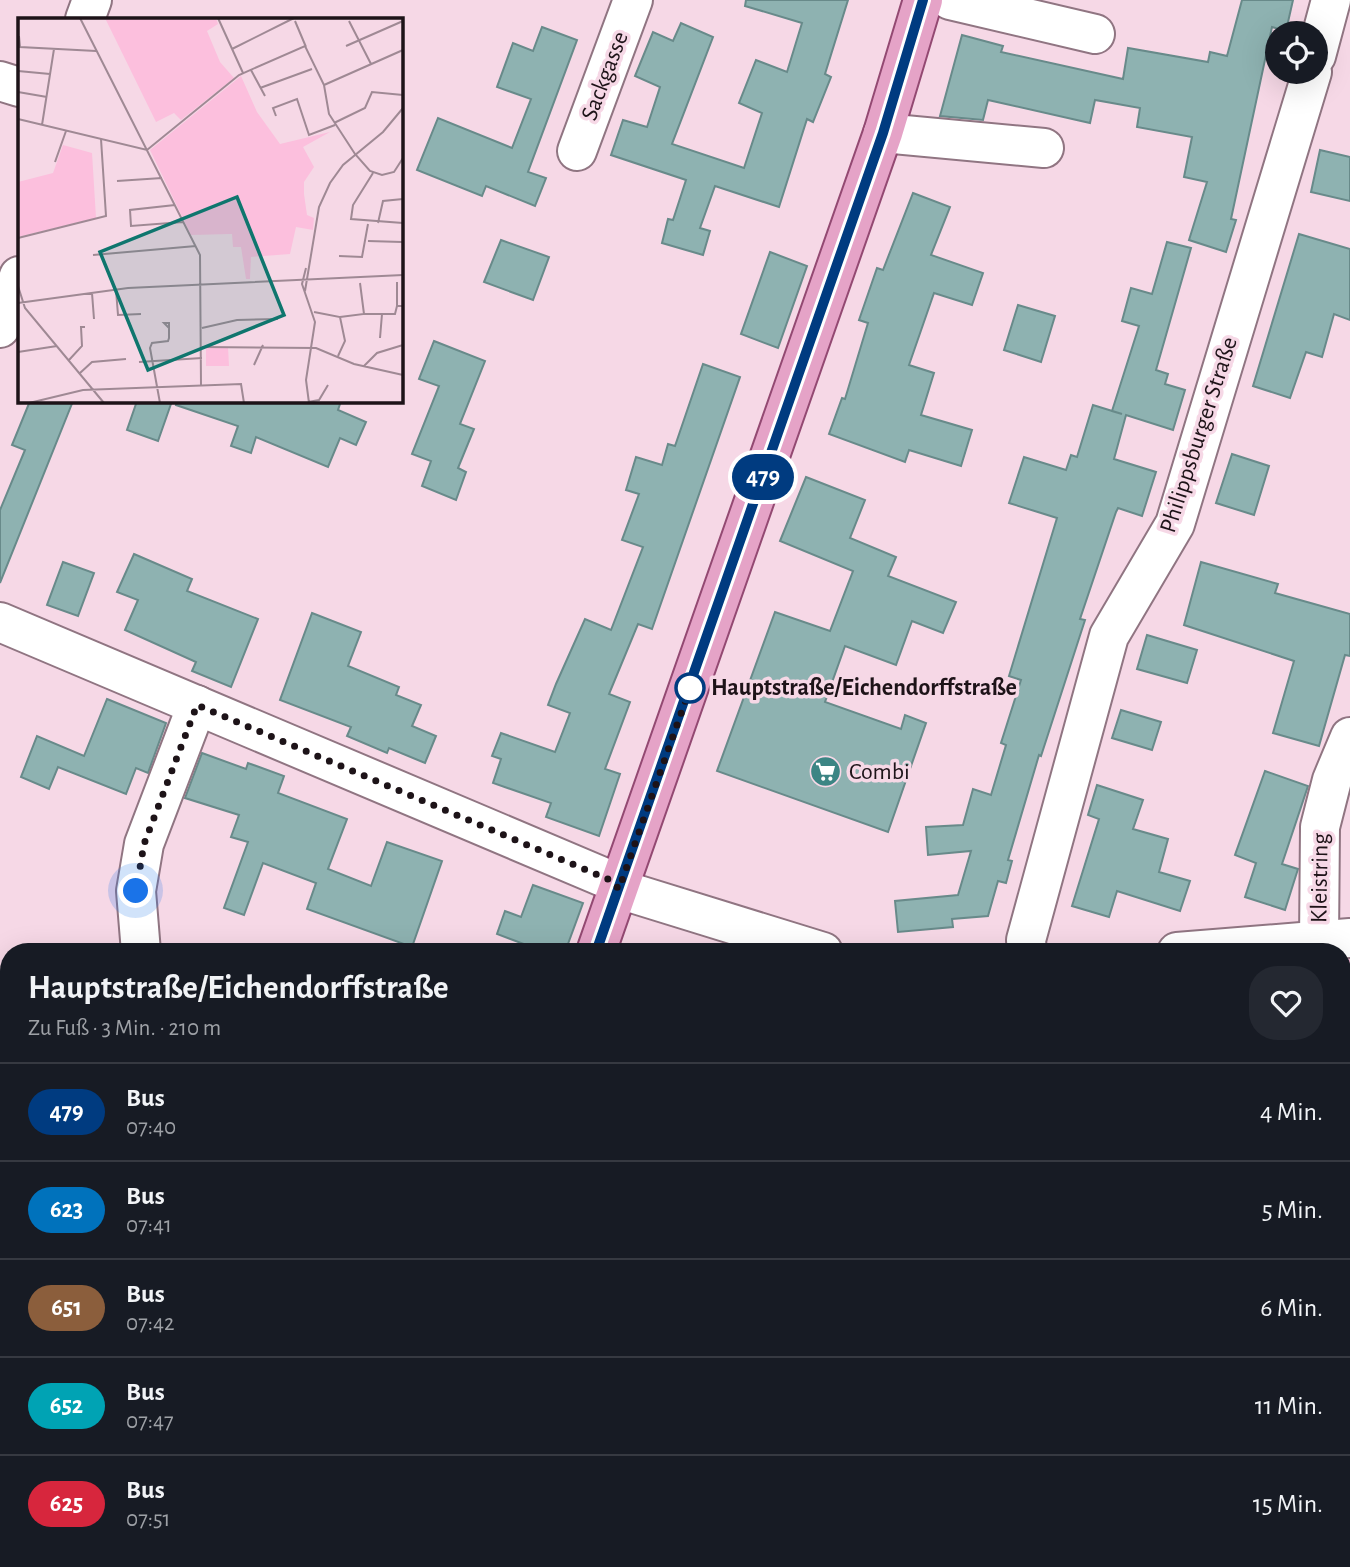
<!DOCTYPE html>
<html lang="de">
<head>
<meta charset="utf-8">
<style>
	:root { --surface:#171b24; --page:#242831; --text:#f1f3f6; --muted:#9ea1a6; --line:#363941 }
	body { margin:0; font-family:"Alegreya Sans",sans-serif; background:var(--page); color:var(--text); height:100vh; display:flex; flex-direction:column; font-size:26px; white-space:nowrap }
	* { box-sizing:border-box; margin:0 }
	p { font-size:23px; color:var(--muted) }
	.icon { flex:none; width:38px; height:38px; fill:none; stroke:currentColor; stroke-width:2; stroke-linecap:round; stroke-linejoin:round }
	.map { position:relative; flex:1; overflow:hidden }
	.details { position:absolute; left:0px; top:943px; width:1351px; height:625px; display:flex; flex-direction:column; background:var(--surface); border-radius:28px 28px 0 0; box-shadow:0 7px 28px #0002 }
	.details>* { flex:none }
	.badge { padding:0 14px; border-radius:23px; font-size:24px; line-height:46px }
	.tools { position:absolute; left:1265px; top:21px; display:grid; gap:14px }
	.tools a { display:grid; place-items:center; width:63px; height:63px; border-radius:50%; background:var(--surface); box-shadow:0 7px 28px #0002; font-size:35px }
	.you { position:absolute; width:35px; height:35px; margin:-18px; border:5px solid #fff; border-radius:50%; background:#1a73e8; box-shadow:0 0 0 10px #1a73e833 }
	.map>.badge { position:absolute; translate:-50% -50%; box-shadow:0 0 0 4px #fff }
	.round { display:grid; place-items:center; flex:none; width:74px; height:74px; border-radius:28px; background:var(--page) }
	.summary { display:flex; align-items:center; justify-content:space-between; height:119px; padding:0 28px }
	h1 { font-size:33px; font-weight:700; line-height:52px }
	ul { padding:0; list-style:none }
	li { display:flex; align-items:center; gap:21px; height:98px; padding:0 28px; border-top:2px solid var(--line) }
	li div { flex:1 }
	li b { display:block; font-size:26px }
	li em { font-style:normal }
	li .badge { min-width:77px; font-weight:700; text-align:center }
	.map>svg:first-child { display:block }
	.green { fill:#fcbfdd }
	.building { fill:#8eb2b1; stroke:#688a8a; stroke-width:2 }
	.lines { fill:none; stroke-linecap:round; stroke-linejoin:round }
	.minor-casing { stroke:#907582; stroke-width:42 }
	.major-casing { stroke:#934972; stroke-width:42 }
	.path { stroke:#a58e99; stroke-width:4.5; stroke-dasharray:3.5 5; stroke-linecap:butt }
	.minor { stroke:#fff; stroke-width:38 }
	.major { stroke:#e5a3c7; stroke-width:38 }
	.line-casing { stroke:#fff; stroke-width:16 }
	.line { stroke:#003b80; stroke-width:10 }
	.walk { stroke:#1d1318; stroke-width:7; stroke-dasharray:0 12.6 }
	.stop-dot { fill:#fff; stroke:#003b80; stroke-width:3.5 }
	.labels { text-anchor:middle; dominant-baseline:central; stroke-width:7; stroke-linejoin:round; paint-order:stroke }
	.street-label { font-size:24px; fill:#1d1318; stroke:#f6d8e6 }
	.stop-label { font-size:24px; font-weight:bold; fill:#1d1318; stroke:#f6d8e6; text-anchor:start }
	.poi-label { font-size:24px; fill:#1d1318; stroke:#f6d8e6; text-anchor:start }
	.inset-road { fill:none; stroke:#9f8994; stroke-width:2 }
	.view { fill:#0f766e; fill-opacity:0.15; stroke:#0f766e; stroke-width:3.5 }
	.inset-edge { fill:none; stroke:#1d1318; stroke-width:3.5 }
</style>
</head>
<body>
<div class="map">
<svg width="1350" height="1567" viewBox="0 0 1350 1567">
	<rect width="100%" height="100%" fill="#f6d8e6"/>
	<path class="green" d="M1350,950V1567H673L675,1559H1342V952Z"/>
	<g class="building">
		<path d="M746,0H848L825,74L831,77L813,122L807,119L779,207L715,186L700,228L710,231L703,255L662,243L668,219L673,220L686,180L611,155L623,120L647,127L660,87L635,76L653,32L673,41L681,23L713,37L672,144L744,168L762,113L739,103L756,60L787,72L802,23L745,6Z"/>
		<path d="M1242,0H1293L1286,31L1272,27L1231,219L1236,220L1226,252L1189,240L1207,182L1184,177L1192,137L1137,127L1140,108L1095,100L1090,123L988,100L983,120L940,116L962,35L1003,46L1001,52L1123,79L1128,48L1208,62L1210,52L1227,56Z"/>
		<path d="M542,27L577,40L528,172L546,178L535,206L486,186L482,196L417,170L438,118L512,148L531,99L497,87L513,43L533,51Z"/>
		<path d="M1320,150L1350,157V201L1311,192Z"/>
		<path d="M913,193L950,207L931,255L983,273L972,305L934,293L909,365L934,373L921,415L972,430L961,466L909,450L905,462L829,434L842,398L845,399L868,323L859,320L877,268L883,270Z"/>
		<path d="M1299,234L1350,249V320L1334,314L1322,357L1306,352L1290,398L1253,386Z"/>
		<path d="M501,240L549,257L533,300L484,282Z"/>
		<path d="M1167,242L1191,248L1156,370L1168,374L1165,384L1185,390L1173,430L1126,415L1114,459L1156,472L1142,516L1118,508L1116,512L1080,619L1085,620L1041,756L1039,755L1008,860L1012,861L1006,883L998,881L988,916L952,919L953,927L898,932L895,901L958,895L971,851L928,855L926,827L963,825L973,789L991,795L1006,745L1001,743L1021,680L1009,676L1057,518L1009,503L1024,457L1066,470L1071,455L1077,457L1093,405L1122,414L1112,411L1139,326L1122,321L1131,288L1152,294Z"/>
		<path d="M770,252L807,266L778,348L741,334Z"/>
		<path d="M1018,305L1055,316L1041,362L1004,350Z"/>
		<path d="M434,341L485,361L460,424L474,429L458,468L466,472L456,500L422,486L431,461L412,454L439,386L419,379Z"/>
		<path d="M703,364L740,377L652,629L638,624L609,694L630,702L605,769L620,774L599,836L546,817L551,803L493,783L501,759L492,756L501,733L555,752L570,713L548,705L556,684L585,619L611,630L643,547L622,540L639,494L626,490L636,457L662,465L668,444L675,446Z"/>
		<path d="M30,401H73L0,583V510L25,450L12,445Z"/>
		<path d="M137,401H172L158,441L127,430Z"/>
		<path d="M177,401H341L338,410L366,422L356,445L340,438L328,467L256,437L251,453L231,446L238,426L176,405Z"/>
		<path d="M1232,454L1269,466L1254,515L1216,503Z"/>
		<path d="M806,477L865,500L850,538L896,557L888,576L956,602L943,633L912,621L896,665L845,646L825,702L901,729L905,715L926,723L888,832L717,771L775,612L830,631L853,571L780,541Z"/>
		<path d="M134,554L192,579L187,591L258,619L231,687L192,671L196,662L125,630L138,600L117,592Z"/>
		<path d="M63,562L94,573L78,616L47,605Z"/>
		<path d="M1201,562L1278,584L1275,593L1350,614V656L1345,655L1319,746L1273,733L1294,661L1184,625Z"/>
		<path d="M312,613L361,632L348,666L399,687L396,695L421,705L412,726L436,736L425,763L389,748L387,753L347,736L351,727L280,700Z"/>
		<path d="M1147,635L1197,650L1187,683L1137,669Z"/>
		<path d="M107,699L166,723L148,773L136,768L126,794L58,767L49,789L21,777L37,736L84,756Z"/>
		<path d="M1121,710L1161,722L1152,750L1112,738Z"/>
		<path d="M202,753L246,769L248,763L284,776L278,793L347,819L328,869L371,886L387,842L442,861L412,947L307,909L316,883L263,863L244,915L224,908L248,842L231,837L239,815L185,798Z"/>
		<path d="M1265,771L1308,786L1282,864L1298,869L1285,910L1245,897L1256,863L1235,855Z"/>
		<path d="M1097,785L1143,800L1133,829L1168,839L1159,872L1190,881L1180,911L1117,891L1109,917L1072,906L1099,819L1088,815Z"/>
		<path d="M533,885L583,903L565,952H545L497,934L505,911L521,917Z"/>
	</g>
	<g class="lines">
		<defs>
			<g id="minor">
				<path d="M950,0L1095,34"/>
				<path d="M85,19L92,0"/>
				<path d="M1316,56L1331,0"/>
				<path d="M0,81L19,87"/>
				<path d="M883,133L1044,148"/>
				<path d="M577,151L633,0"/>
				<path d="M0,328L19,276"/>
				<path d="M0,622L610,880L619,889L823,952"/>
				<path d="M1319,941L1320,827L1332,780L1350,737"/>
				<path d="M141,952L136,891L144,844L197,705"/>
				<path d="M1027,952L1026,940L1109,636L1175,524L1312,72"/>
				<path d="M1177,952L1350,938"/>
				<path d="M0,1446L9,1422"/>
			</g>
			<g id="major">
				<path d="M596,952L883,133L923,0"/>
				<path d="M386,1567L389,1559"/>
			</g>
		</defs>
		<use href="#minor" class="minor-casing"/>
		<use href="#major" class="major-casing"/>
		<g class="path">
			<path d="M1342,1029L1350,1027"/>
			<path d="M1342,1498L1350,1497"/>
			<path d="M1340,1559L1342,1567"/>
		</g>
		<use href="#minor" class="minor"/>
		<use href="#major" class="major"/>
	</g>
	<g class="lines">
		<defs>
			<path id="line" d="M596,952L883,133L923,0"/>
		</defs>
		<use href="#line" class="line-casing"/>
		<use href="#line" class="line"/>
		<path class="walk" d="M136,891L144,844L197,705L610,880L619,889L690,688"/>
	</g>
	<defs>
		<symbol id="supermarket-disc" viewBox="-11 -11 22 22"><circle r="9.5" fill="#3c8584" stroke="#f6d8e6"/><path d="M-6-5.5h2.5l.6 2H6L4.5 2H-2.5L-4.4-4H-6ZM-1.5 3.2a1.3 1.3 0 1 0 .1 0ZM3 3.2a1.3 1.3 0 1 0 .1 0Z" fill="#fff"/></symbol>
	</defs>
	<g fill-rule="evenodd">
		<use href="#supermarket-disc" x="808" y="754" width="35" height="35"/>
	</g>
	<circle class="stop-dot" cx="690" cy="688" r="14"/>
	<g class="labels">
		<g class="street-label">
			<text transform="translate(605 76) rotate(-69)">Sackgasse</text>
			<text transform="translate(1199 435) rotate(-72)">Philippsburger Straße</text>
			<text transform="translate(1320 878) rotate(-89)">Kleistring</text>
		</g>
		<g class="stop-label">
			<text x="711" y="688">Hauptstraße/Eichendorffstraße</text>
		</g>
		<g class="poi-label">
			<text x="849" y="772">Combi</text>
		</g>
	</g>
	<g transform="translate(18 18)">
		<rect width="385" height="385" fill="#f6d8e6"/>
		<path d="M87,0H198L200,6L189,13L202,44L216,60L163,102L156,95L138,104ZM223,58L239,94L262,126L312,114L285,129L296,149L286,164V176L289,197L296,200L295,212L278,209L272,236L233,239L232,261H228L223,229H215L214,216L173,217L132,132ZM45,127L74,135L78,200L0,219V164L35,155ZM210,329L211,348H188V330Z" fill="#fcbfdd"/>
		<path class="inset-road" d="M62,0L182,237L183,368M200,0L225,55M277,3L288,29M331,3L353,46M1,18L2,29L78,33M328,28L385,3M214,31L276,0M233,52L247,78M0,53L32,56M306,67L385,32M242,70L294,51M0,74L29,79M258,98L255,90L279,81L291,117L317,107M0,101L129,132L221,57L287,28L306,67L311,96L337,136L352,153L364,157L376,154L385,140M316,105L347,90L354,74L385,77M24,107L36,31M37,144L48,113M355,155L335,187L333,201L385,205M99,163L144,160M157,187L112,192L113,208L165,204M360,205L365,183L385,181M0,220L88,198L83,121M350,223L384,224M75,237L178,228M321,238L344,239L350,206M288,250L284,266L297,304L288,362L291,385M379,264V288M0,268L7,290L86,385M98,272L100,297L123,296M287,273L301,189L312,165L325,147L365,114L385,90M74,275L76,301M0,285L110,270L385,257M296,294L322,299L327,323L320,338M346,296H377L379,288H385M322,299L346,296L342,265M184,310L219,302L260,301M362,320L364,296M184,329L298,330L336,346L385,357M0,334L39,328M51,342L64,328L63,309H67M121,344L184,340M236,347L245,327M346,348L359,335L385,327M62,355L74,344L108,341M290,384L301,382L310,367M11,385L65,372L223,366L226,385M142,385L132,330L134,325L150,323L151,320V305H146L151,310"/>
		<path class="view" d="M219,179L266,297L130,352L82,234Z"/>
		<rect width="385" height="385" class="inset-edge"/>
	</g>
</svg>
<div class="tools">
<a><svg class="icon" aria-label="locate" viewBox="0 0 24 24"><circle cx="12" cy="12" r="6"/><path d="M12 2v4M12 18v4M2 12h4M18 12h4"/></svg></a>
</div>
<div class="you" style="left:136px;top:891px"></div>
<b class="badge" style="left:763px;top:477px;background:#003b80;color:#fff">479</b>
<section class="details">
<div class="summary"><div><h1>Hauptstraße/Eichendorffstraße</h1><p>Zu Fuß · 3 Min. · 210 m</p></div><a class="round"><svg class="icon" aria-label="heart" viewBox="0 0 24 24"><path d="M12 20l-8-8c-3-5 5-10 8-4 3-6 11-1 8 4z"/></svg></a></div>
<ul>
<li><span class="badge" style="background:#003b80;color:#fff">479</span><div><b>Bus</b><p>07:40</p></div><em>4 Min.</em></li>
<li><span class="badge" style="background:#0072bc;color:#fff">623</span><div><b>Bus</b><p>07:41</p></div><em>5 Min.</em></li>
<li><span class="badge" style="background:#8b5e3c;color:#fff">651</span><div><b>Bus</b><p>07:42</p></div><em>6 Min.</em></li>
<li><span class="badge" style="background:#00a3b4;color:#fff">652</span><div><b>Bus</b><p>07:47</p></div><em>11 Min.</em></li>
<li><span class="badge" style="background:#d7263d;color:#fff">625</span><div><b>Bus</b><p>07:51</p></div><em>15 Min.</em></li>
</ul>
</section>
</div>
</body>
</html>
